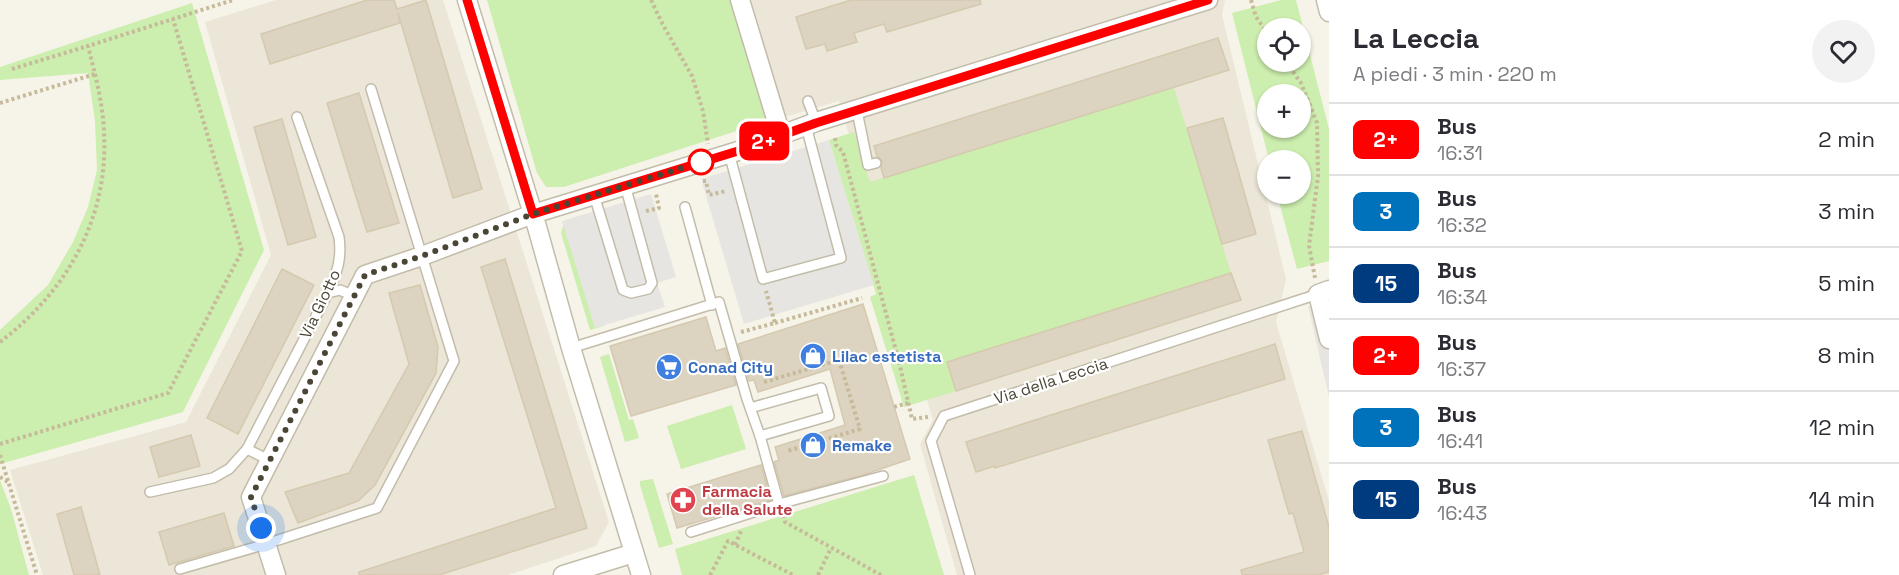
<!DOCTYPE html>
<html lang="it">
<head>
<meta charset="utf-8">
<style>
	:root { --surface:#fff; --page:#f2f2f3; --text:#2b2b33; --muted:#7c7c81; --line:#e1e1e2 }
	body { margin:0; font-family:"Space Grotesk",sans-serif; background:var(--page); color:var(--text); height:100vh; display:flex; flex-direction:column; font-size:22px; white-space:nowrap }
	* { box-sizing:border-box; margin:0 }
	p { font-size:20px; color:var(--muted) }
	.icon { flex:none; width:33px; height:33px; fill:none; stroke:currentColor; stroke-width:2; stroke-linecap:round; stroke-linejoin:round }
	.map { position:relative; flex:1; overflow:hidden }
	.details { display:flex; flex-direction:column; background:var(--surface); width:570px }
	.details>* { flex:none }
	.badge { padding:0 12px; border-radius:9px; font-size:21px; line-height:39px }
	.controls { position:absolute; left:1257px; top:18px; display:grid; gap:12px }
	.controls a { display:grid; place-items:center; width:54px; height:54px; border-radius:50%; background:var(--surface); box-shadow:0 2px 4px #0004; font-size:30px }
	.you { position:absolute; width:30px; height:30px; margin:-15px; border:4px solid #fff; border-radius:50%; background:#1a73e8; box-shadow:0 0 0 9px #1a73e833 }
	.map>.badge { position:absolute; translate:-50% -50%; box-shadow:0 0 0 3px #fff }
	.round { display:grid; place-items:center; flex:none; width:63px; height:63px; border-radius:32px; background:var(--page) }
	.summary { display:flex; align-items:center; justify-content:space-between; height:102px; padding:0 24px }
	h1 { font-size:28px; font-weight:800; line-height:45px }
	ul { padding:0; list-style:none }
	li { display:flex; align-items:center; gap:18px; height:72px; padding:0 24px; border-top:2px solid var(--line) }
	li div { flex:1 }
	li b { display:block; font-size:22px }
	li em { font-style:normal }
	li .badge { min-width:66px; font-weight:700; text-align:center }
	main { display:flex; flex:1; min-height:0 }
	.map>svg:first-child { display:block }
	.residential { fill:#ebe6d7 }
	.green { fill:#cceeae; fill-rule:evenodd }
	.parking { fill:#e7e5e1 }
	.building { fill:#dcd3c0; stroke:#d5c9af; stroke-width:1.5 }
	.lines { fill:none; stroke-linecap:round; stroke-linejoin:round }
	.service-casing { stroke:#c3bcaa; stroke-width:12 }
	.minor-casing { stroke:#c3bcaa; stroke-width:21 }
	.path { stroke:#c7ba9a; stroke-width:4; stroke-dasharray:3 3; stroke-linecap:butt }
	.service { stroke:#fff; stroke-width:9 }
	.minor { stroke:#fff; stroke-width:18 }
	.line-casing { stroke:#fff; stroke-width:14 }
	.line { stroke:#f00; stroke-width:9 }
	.walk { stroke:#4b4536; stroke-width:6; stroke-dasharray:0 10.8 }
	.stop-dot { fill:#fff; stroke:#f00; stroke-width:3 }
	.labels { text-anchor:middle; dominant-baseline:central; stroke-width:4.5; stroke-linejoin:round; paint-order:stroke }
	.street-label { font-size:16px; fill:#4b4536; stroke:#fff }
	.shop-label { font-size:16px; font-weight:bold; fill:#366cbe; stroke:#fff; text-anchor:start }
	.health-label { font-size:16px; font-weight:bold; fill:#be3a42; stroke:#fff; text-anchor:start }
</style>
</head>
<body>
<main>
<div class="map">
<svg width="1329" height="575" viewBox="0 0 1329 575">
	<rect width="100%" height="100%" fill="#f6f3e9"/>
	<g class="residential">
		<path d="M276,0H443L609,522L596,546L508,575H43L10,470L186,422L271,255L205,22Z"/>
		<path d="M751,0H1225L1222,15L1286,279L1276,322L1329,501V575H957L920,444L933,420L839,101L785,117Z"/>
	</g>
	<g class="green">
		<path d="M487,0H730L767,121L564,187H546L537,173Z"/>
		<path d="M1281,0H1296L1329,129V261L1297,269L1277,194H1300V160H1269L1232,13ZM1268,28H1300V62H1268ZM1268,94H1300V128H1268Z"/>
		<path d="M192,3L264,250L183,412L0,464V330L48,285L73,242L88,207L97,170L95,121L88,73L0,80V67Z"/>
		<path d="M1174,88L1231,273L947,362L956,391L904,407L870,297L876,294L829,140L854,132L870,182Z"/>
		<path d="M571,220L604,326L590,330L561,233L564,223Z"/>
		<path d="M609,354L629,420L633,419L639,438L625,442L600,357Z"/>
		<path d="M732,405L746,449L681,469L667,426Z"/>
		<path d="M914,475L944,575H682L675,549Z"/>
		<path d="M653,479L673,544L659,548L640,485V481Z"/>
		<path d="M0,480L11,509L29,575H0Z"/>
	</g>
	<g class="parking">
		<path d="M829,140L874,285L744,324L701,179Z"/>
		<path d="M651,194L676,277L657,283L665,307L595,328L562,221Z"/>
		<path d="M1329,301V397L1308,306Z"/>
	</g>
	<g class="building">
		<path d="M367,0H394L397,9L426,0L482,189L453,198L398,13L400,23L270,64L261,34Z"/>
		<path d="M851,0H980L981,4L887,32L884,24L854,33L857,42L827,51L825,44L806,49L796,17Z"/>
		<path d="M1218,38L1229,70L884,178L881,168L882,161L877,156L874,146Z"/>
		<path d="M359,93L399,223L367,232L327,103Z"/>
		<path d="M1223,118L1256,234L1222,244L1187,128Z"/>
		<path d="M282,119L316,237L288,245L254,127Z"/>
		<path d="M505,259L587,528L439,575H359V572L556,508L481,267Z"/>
		<path d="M282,269L314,285L238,434L207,418Z"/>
		<path d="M1231,273L1241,300L956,391L947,362Z"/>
		<path d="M420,285L438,347L436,373L375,485L358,501L298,523L285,492L349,473L409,364L389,293Z"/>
		<path d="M863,304L910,459L863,475L784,496L774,462L779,460L775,447L845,425L830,369L758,392L754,380L749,381L738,344Z"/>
		<path d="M706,317L716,351L725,348L736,385L631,416L610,346Z"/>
		<path d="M1275,344L1285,379L995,468V466L976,472L966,442Z"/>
		<path d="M1302,431L1329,527V572L1318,575H1242L1241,570L1304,552L1293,513L1289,514L1268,440Z"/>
		<path d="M191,435L200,466L159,477L150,447Z"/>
		<path d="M761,465L771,500L677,528L667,494Z"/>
		<path d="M81,507L100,575H74L57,514Z"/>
		<path d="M224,513L234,546L169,565L159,532Z"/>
	</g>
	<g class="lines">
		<defs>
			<g id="service">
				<path d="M808,101L816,122"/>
				<path d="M857,111L868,165L876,163"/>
				<path d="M729,153L763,279L841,258L806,126"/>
				<path d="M594,195L623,290L631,293L648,289L652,283L625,185"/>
				<path d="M685,207L712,305"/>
				<path d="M328,293L340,290L354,296"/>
				<path d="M571,348L719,302L747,399L760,436L829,416L821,388L750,408"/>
				<path d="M760,436L779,504L883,476"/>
				<path d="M269,460L247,449L328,293C337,272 342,260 339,237L297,117"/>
				<path d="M150,492L213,478L229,469L247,449"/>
				<path d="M691,532L779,504"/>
				<path d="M180,569L266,544L377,508L454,361L371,89"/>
				<path d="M970,575L931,441L944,416L1318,294"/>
			</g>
			<g id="minor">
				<path d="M467,0L537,227L571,348L641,575"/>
				<path d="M740,0L781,135"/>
				<path d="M1326,0L1329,12"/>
				<path d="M1329,290L1318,294L1329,339"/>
				<path d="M276,575L251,497L365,275L422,256L533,214L738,151L816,122L1208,0"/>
				<path d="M563,575L634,553"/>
			</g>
		</defs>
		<use href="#service" class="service-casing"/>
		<use href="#minor" class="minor-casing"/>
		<g class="path">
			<path d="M651,0L663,25L692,76L703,111L708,144"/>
			<path d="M1251,0L1256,17L1268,34"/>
			<path d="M1286,62L1301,83L1317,123L1318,176L1309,246L1315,278"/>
			<path d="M12,69L88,46"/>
			<path d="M0,103L95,74"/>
			<path d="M835,138L836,145L843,152L900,366L912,419L928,417"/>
			<path d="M703,181H706L709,195L726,191"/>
			<path d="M646,211L659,208L656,194"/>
			<path d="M775,323L862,298"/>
			<path d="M741,332L775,323L766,291"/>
			<path d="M0,342C67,291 109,218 104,132C103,103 95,74 88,46L233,0"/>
			<path d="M764,382L839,360L860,429L787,451"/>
			<path d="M894,407L908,403"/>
			<path d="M0,444L168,393L242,251L173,19"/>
			<path d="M0,455L37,575"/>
			<path d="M0,477L8,482"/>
			<path d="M783,515L785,522L881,575"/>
			<path d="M735,545L742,529"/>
			<path d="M710,575L728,541L793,575"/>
			<path d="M818,575L831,548"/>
		</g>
		<use href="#service" class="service"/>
		<use href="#minor" class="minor"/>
	</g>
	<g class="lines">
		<defs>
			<path id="line" d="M467,0L533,214L738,151L816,123L1208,0"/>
		</defs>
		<use href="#line" class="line-casing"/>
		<use href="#line" class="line"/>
		<path class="walk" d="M261,528L251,497L365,275L422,256L533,214L701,162"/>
	</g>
	<defs>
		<symbol id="shop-disc" viewBox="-11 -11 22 22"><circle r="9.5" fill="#3f7fe0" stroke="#fff"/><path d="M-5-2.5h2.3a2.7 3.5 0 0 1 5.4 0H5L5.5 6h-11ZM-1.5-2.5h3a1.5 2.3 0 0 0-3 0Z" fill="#fff"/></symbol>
		<symbol id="supermarket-disc" viewBox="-11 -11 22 22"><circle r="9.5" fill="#3f7fe0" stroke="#fff"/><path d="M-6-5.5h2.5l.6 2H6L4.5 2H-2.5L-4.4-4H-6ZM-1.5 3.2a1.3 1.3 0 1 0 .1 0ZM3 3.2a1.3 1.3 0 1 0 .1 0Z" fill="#fff"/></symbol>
		<symbol id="pharmacy-disc" viewBox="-11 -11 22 22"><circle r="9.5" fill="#e0444e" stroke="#fff"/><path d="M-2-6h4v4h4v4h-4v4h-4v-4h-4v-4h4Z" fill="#fff"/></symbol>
	</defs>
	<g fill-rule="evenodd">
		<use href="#shop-disc" x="798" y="341" width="30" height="30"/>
		<use href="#supermarket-disc" x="654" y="352" width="30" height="30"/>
		<use href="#shop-disc" x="798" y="430" width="30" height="30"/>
		<use href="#pharmacy-disc" x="668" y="485" width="30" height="30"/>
	</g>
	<circle class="stop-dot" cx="701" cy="162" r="12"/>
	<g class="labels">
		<g class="street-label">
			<text transform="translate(320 304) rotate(-65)">Via Giotto</text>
			<text transform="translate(1051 381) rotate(-18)">Via della Leccia</text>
		</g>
		<g class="shop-label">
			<text x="832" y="356">Lilac estetista</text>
			<text x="688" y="367">Conad City</text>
			<text x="832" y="445">Remake</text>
		</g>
		<g class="health-label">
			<text x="702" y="491">Farmacia<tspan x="702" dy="18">della Salute</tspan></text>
		</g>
	</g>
</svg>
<div class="controls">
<a><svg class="icon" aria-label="locate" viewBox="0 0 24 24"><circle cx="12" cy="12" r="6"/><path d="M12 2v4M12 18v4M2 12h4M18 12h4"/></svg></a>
<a>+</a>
<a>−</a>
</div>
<div class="you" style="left:261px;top:528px"></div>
<b class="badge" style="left:764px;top:141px;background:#f00;color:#fff">2+</b>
</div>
<section class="details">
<div class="summary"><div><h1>La Leccia</h1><p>A piedi · 3 min · 220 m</p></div><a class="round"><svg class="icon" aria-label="heart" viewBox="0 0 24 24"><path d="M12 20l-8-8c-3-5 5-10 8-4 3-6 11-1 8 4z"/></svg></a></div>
<ul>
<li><span class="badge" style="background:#f00;color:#fff">2+</span><div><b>Bus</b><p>16:31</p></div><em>2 min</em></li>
<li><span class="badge" style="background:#0072bc;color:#fff">3</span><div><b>Bus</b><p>16:32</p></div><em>3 min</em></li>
<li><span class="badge" style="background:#003b80;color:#fff">15</span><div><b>Bus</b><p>16:34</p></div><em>5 min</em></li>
<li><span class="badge" style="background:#f00;color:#fff">2+</span><div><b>Bus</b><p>16:37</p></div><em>8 min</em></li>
<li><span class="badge" style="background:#0072bc;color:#fff">3</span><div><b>Bus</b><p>16:41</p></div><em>12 min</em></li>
<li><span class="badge" style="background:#003b80;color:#fff">15</span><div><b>Bus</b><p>16:43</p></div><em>14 min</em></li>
</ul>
</section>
</main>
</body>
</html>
